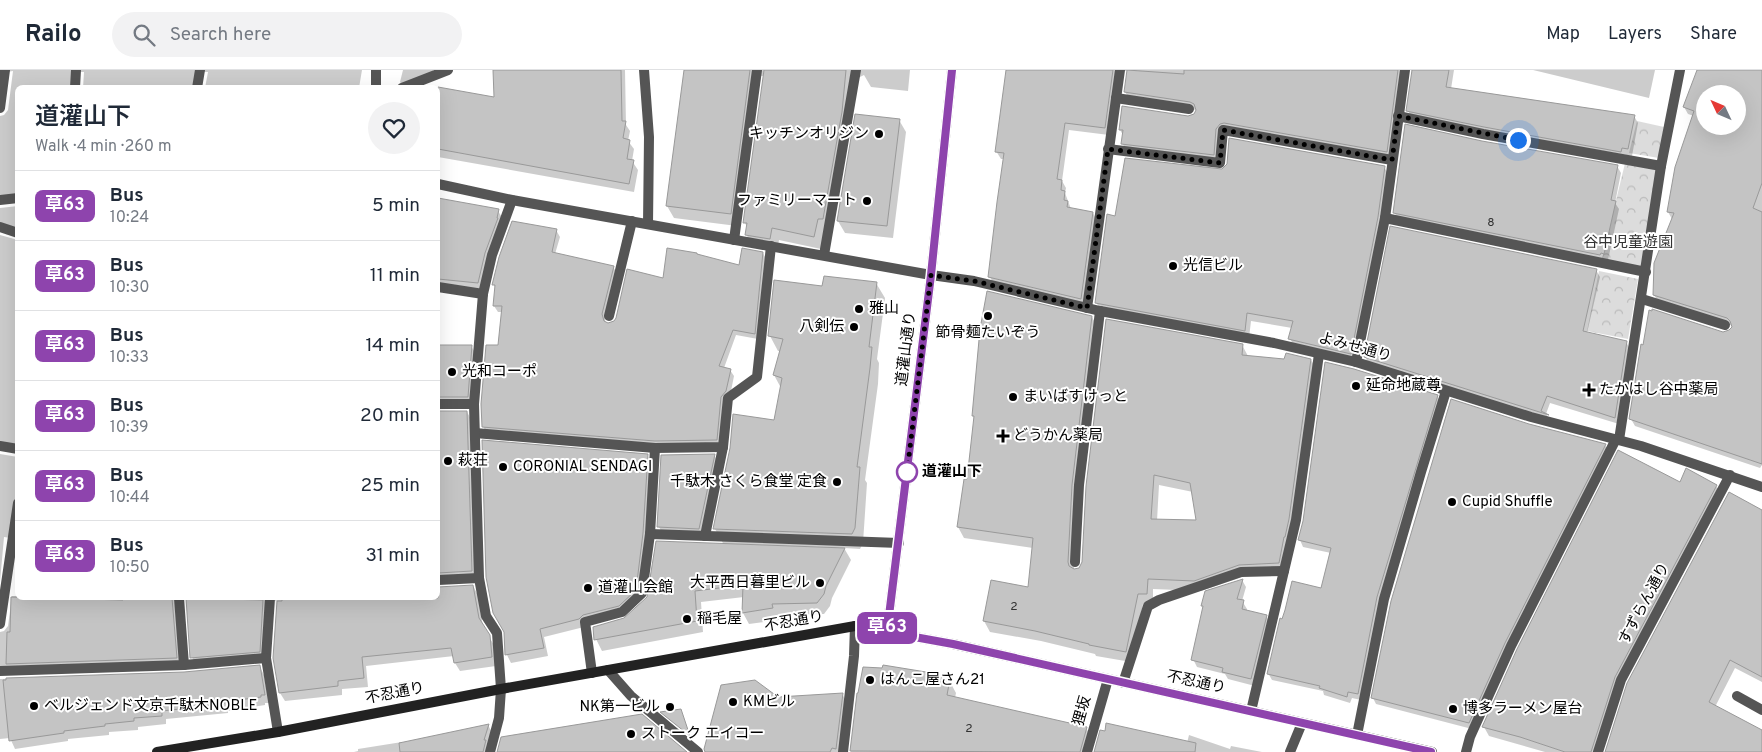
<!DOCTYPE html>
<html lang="en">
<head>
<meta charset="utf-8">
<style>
	:root { --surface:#fff; --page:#f2f2f3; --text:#1f2937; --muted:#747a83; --line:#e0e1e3 }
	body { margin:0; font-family:Overpass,"Noto Sans JP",sans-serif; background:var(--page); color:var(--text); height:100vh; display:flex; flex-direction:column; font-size:19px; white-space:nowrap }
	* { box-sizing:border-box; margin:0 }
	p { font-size:16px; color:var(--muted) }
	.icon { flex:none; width:28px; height:28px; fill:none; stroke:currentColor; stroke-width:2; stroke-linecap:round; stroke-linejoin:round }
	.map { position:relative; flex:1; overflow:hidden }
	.drawer { position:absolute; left:15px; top:15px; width:425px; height:515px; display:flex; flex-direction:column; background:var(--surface); border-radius:8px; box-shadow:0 5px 20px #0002 }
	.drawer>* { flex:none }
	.badge { padding:0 10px; border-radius:8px; font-size:18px; line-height:32px }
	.needle { width:32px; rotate:314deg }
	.controls { position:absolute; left:1696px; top:15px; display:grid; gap:10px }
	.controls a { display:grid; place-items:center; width:50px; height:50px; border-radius:50%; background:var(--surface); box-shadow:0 5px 20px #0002; font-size:25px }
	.you { position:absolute; width:25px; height:25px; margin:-12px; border:4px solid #fff; border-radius:50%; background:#1a73e8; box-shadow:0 0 0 8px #1a73e833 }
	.map>.badge { position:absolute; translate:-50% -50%; box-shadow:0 0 0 2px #fff }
	.round { display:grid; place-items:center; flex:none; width:52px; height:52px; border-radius:26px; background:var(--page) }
	.summary { display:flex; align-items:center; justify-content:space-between; height:85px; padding:0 20px }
	h1 { font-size:24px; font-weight:600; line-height:38px }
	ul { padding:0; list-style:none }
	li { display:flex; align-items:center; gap:15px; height:70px; padding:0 20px; border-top:1px solid var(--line) }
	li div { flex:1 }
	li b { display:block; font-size:19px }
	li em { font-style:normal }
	li .badge { min-width:55px; font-weight:700; text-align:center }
	header { display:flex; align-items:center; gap:30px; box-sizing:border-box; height:70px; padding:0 25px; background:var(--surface); border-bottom:1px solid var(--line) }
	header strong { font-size:24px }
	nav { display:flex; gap:28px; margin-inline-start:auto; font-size:18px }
	.search { width:350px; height:45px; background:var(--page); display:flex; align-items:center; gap:12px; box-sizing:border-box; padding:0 18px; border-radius:28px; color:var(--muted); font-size:19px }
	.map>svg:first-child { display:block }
	.forest { fill:url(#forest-crowns) }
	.shadow { fill:#0003; fill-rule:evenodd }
	.building { fill:#c4c4c4; stroke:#999; fill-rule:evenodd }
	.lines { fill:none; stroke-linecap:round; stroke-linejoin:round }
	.service { stroke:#555; stroke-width:10 }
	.pedestrian { stroke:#555; stroke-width:10 }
	.minor { stroke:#555; stroke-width:10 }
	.secondary { stroke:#222; stroke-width:10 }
	.line-casing { stroke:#fff; stroke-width:11 }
	.line { stroke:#8e44ad; stroke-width:8 }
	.walk { stroke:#000; stroke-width:5; stroke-dasharray:0 9 }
	.poi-dot { fill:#000; stroke:#fff; stroke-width:2 }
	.stop-dot { fill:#fff; stroke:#8e44ad; stroke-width:2.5 }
	.labels { text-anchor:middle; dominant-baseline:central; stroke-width:4; stroke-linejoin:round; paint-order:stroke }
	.number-label { font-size:12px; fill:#313131 }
	.poi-label { font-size:15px; fill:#000; stroke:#fff; text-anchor:start }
	.park-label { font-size:15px; fill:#333; stroke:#fff }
	.street-label { font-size:15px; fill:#000; stroke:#fff }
	.stop-label { font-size:15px; font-weight:bold; fill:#000; stroke:#fff; text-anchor:start }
</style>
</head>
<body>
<header>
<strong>Railo</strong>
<div class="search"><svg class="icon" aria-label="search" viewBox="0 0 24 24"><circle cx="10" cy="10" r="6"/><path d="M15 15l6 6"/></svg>Search here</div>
<nav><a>Map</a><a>Layers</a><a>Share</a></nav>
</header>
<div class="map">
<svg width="1762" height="682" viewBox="0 0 1762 682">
	<defs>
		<pattern id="forest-crowns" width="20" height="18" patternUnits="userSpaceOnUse" patternTransform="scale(1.25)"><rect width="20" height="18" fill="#dcdcdc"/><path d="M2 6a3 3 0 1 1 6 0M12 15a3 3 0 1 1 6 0" fill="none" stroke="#bbb"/></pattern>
	</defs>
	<rect width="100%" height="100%" fill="#fff"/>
	<g class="forest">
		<path d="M1637,51L1664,57L1659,88L1629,83Z"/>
		<path d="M1626,89L1661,102L1646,202L1601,193Z"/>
		<path d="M1599,201L1638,209L1628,269L1587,261Z"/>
	</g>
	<g class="shadow">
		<path d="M0,0H362L359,18H205L208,2H203L197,18H83L84,2H78L74,18H18V130L0,134V46L4,45L8,40L13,1L7,2Z"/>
		<path d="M403,0H433L432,9L404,18L400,12Z"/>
		<path d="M494,0H625L626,55L630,61L628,71L634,79L632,91L638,100L634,122L438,87V18L495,29Z"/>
		<path d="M685,0H910L908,21L871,17L864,5L858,8L821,179L779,170L777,181L753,177L746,164L747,157L745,153L764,6H761L737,156L674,148L667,136Z"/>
		<path d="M1007,0H1454L1451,19L1634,46L1638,53L1632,86L1412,48L1408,41L1413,1L1410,0L1404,3L1391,89L1228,60L1218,92L1127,81L1122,73L1123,65L1120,60L1188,47L1195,45L1197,40L1130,30L1125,22L1127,1H1122L1109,65L1069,60L1062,111L1066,118L1065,123L1071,139L1093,143L1097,151L1085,236L994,215L990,207L1005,89H1001L996,81Z"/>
		<path d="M1533,0H1655L1649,28Z"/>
		<path d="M1698,0H1762V395L1760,398L1635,356L1631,349L1723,263L1730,261L1733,256L1658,232L1654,225L1672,149L1668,142L1694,46L1688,44L1684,37ZM1705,24H1738V56H1705Z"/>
		<path d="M899,50L906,62L893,168L845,163L838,151Z"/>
		<path d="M1481,72L1617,96L1621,103L1615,133L1619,139L1608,190L1398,149L1394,142Z"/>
		<path d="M1228,94L1384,97L1389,105L1355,291L1295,277L1290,269L1292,258L1251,251L1249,268L1101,241L1096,232L1116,147L1223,101Z"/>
		<path d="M438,129L498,141L503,149L483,221L438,219Z"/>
		<path d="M18,136V163L0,162V138Z"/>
		<path d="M556,160L560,167L555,184L613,197L617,203L605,251L608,254L614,252L664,209L740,196L763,183L766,189L758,269L736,265L724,298L730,300L734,306L720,376L659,377L486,362L483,356L499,276L503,242H498L494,236L496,219L494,215Z"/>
		<path d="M0,165L18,170V380L3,378L0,381Z"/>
		<path d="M1596,200L1600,207L1587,263L1626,272L1630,279L1619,354L1550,333L1546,344L1551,350L1369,294L1365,287Z"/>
		<path d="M876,213L885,228L877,289L879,293L878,314L865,410L867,413L863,473L860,479L844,478L851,490L832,528L830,536L824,544L778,545L779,550L749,554L743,543L744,527L701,532L703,562L602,581L596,569L625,550L724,475L715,459L731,379L775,352L781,318L774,305L781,281H778L770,266L823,217Z"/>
		<path d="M1092,247L1098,258L1077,426L1074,500L1079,499L1242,275L1248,286L1285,290H1311L1317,300L1284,503L1245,506L1201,521L1153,519V534H1143L1131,592L1096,586L1095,584L1041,571L990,562L984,551L992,512L1029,519L1033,478L964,468L958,457L968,411L975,349L973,346ZM1159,415L1193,422L1197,452L1157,451Z"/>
		<path d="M438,276H471L476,284L472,335L438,338Z"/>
		<path d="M1437,326L1441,332L1361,630L1352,628L1350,633L1324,625L1323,621L1272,610L1268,603L1283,550L1322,520L1331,483L1303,477L1300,470Z"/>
		<path d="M438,342H467L472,351L476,510L438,514Z"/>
		<path d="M1529,355L1605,375L1608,381L1472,659L1376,634L1373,628Z"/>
		<path d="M0,384L18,387V438L11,468L4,467L0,512Z"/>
		<path d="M647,385L652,394L640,528L584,557L544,567L548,586L511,593L507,585Z"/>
		<path d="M714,385L718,392L703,466L663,464L659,457L663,386Z"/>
		<path d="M1680,413L1716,416L1721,425L1620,616L1598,682H1545L1489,666L1484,657Z"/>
		<path d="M1762,441V612L1735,598L1715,637L1762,662V682H1606Z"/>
		<path d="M1242,510L1246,517L1242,531L1247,539V541L1266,546L1270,553L1255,616L1228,609L1225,604L1197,597L1193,589L1204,539L1202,535Z"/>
		<path d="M473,516L478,525L483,557L494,575L496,596L460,601L455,593L454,586L366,596L368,617L342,619V625L285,631L280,623L274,588L278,531L272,530L264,590L196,596L192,587L187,530L183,529L181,597L0,605V562L4,561L8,556L12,526H18V528H438V518Z"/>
		<path d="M260,597L264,605L269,633H265V635L228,641V643L166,649V654L138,657V660L109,662V665L68,669V671L15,679L10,668L0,669V609L184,603Z"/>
		<path d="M925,603L928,606L949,610L956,623L955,628L1086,658L1094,671L1091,682H851L858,624Z"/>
		<path d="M842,624L850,637L844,682H706L777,628Z"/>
		<path d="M488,655L495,668L492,682H354L358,681V679L402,672L403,674Z"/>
		<path d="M1189,665L1230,679L1231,676L1262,682H1095L1187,673Z"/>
	</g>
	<g class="building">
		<path d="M493,0H621L622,51H626L623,68L630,70L627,89L634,90L629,114L438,79V17L494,27Z"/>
		<path d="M684,0H750L731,144L666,136Z"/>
		<path d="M764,0H846L842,42L823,149H818L814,167L772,158L770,169L745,165L747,153H743Z"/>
		<path d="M1006,0H1113L1105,58L1065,53L1057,109L1062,110L1061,120L1065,121L1064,130L1068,131L1067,137L1093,142L1081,229L988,207L997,132L1004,83L995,82Z"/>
		<path d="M1127,0L1184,4V0H1398L1387,82L1224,53L1220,54L1216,59L1214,85L1121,74L1123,60H1119L1122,36L1188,46L1194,44L1196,40L1194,34L1190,32L1124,22Z"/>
		<path d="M1412,0H1449L1446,17L1635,45L1628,79L1622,78L1621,82L1484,57L1406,41Z"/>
		<path d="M1697,0H1762V113L1753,138L1762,142V394L1629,349L1641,274L1643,275L1649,240L1652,241V239L1723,262L1729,260L1732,257L1730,251L1727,248L1653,225L1654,193L1674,143L1667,142L1675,97L1694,41L1683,37ZM1705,24H1738V56H1705Z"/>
		<path d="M855,44L900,49L887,156L837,151Z"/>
		<path d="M1405,54L1482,71L1618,95L1611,130L1616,131L1604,184L1601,183L1600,185L1393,143Z"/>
		<path d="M1229,68L1385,96L1378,147L1351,284L1288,269L1293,251L1247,243L1245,261L1095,233L1107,144L1115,146L1125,88L1222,99L1227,94Z"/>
		<path d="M438,128L499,139L497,148H498L485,183L478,213L438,209Z"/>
		<path d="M512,151L557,159L552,182L614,196L602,244L604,251L608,253L614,251L616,248L627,199L663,208L667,178L697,183V184L739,195L742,178L763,182L755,264L733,260L719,296L731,299L726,321L721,327L717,370L655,371L482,357L481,334L486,275H498L502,236H493L495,215H492L499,187Z"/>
		<path d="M1390,156L1597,199L1583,261L1627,271L1615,348L1547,326L1541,341L1549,345L1364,287Z"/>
		<path d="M824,206L877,212L869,277H872L870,298L857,397H860L855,458L852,464L713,459L730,378L733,344L774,350L782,308L773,305L783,269L768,266L774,210L822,216Z"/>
		<path d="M987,221L1092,246L1072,415L1068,492L1069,496L1074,499L1079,498L1082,492L1086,416L1106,249L1243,274L1242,285L1284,289L1286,283L1311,289L1289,449L1285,467H1284L1279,493L1239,495L1194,511L1148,509L1147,524H1138L1126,582L1089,575V574L1035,561L983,551L991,510L1028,517L1033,468L957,457L964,409H967L974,346H972L980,259ZM1154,405L1190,413L1196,450L1151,449Z"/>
		<path d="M438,275H472L468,327H438Z"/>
		<path d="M1325,292L1354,299L1438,325L1377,527L1358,624L1348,622L1347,627L1319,618L1320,616L1267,604L1280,548L1282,549L1285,540L1292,511L1321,518L1331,478L1298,470L1303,451Z"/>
		<path d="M1451,329L1529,354L1606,374L1505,573L1469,653L1371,628L1391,531Z"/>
		<path d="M438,341H467L472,501L438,503Z"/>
		<path d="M482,370L648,384L643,463L636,520L619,536L583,545L579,549L540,559L544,578L505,585L504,562L493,543L486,507Z"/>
		<path d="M1618,380L1680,412L1686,398L1717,415L1615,607L1591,682H1565L1520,667L1482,657L1517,579Z"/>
		<path d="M715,384L699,459L657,457L661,385Z"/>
		<path d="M1729,422L1762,440V607L1730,590L1709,632L1762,660V682H1605L1627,613Z"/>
		<path d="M656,471L845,478L826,516L824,524L817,533L772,534L773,538L742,543L743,515L695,521L697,551L594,570L593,557L624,548L647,527Z"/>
		<path d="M1243,509L1237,529L1244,530L1242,539L1267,545L1251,609L1222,602L1223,598L1191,590L1203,536H1201L1205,521Z"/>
		<path d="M473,515L479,548L490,565L492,587L454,593L451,578L362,587L364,608L338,611V616L279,623L273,588L277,531H282V528H438V517Z"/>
		<path d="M11,527L123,530L124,528H172L177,588L6,594L7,562H10Z"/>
		<path d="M186,528L263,530L260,582L190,588Z"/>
		<path d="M260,595L265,625H261V627L224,632V634L162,641V646L134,648V651L105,654V656L64,661V663L9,671L3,610H6V608L184,602Z"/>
		<path d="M883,595L926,602V605L950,609L947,625L1087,657L1080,682L850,681L857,623H858L863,597L882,598Z"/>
		<path d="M755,610L778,627L843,623L836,679L832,678L830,682H705L704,679L721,615Z"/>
		<path d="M681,639L690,666L660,642Z"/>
		<path d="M642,644L687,682H497L501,667Z"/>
		<path d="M1106,653L1196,673L1195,682H1094L1100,660L1105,661Z"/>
		<path d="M489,654L484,670H486L483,682H400L399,673Z"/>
	</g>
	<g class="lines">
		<g class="service">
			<path d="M644,0L649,67L648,154"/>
			<path d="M75,18L76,0"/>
			<path d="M197,18L200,0"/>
			<path d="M376,18V0"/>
			<path d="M402,18L448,0"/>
			<path d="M1116,28L1189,39"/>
			<path d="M0,38L5,0"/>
			<path d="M1398,46L1483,64L1661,96"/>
			<path d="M1108,79L1220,93L1223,60L1392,90"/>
			<path d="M1385,148L1646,202"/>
			<path d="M0,157L18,163"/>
			<path d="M734,170L757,0"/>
			<path d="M824,185L856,0"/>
			<path d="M438,217L483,224"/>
			<path d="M1642,229L1725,255"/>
			<path d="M1087,238L1120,0"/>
			<path d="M609,246L632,151"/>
			<path d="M1356,292L1385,148L1405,0"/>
			<path d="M438,334H474"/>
			<path d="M475,363L655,378L723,377L728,328L757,307L771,176"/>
			<path d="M1619,370L1661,96L1680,0"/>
			<path d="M0,376L18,379"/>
			<path d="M650,464L899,473"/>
			<path d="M705,466L723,377"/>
			<path d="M1075,492L1079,415L1100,241"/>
			<path d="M438,510L479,508"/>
			<path d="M179,528L184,595"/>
			<path d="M270,528L266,588L278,662"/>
			<path d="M0,554L18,433"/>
			<path d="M0,601L184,595L266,588"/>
			<path d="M592,603L585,552L622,542L642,523L650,464L655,378"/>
			<path d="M1123,613L1148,536L1159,530L1241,502L1284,501"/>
			<path d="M1737,626L1762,640"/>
			<path d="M1251,641L1296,450L1319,284"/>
			<path d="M1357,665L1384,529L1421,402L1446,321"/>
			<path d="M843,682L854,586L855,556"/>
			<path d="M1290,682L1302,653"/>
			<path d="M1466,682L1470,667L1511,576L1616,369"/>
		</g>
		<path class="pedestrian" d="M1598,682L1621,610L1730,405"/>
		<g class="minor">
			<path d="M438,114L512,130L931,205L974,211L1100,241L1274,273L1356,292L1531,347L1641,376L1762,417"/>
			<path d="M0,130L18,128"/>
			<path d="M608,600L631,626L698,682"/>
			<path d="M490,682L499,648L501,619L497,563L486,546L479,508L474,334L483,224L492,185L512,130"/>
			<path d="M1087,682L1108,609"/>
		</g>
		<g class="secondary">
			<path d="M887,562L931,205L952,0"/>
			<path d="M157,682L278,662L501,619L855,556L953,574L1432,682"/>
		</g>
	</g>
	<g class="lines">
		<defs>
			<path id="line" d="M952,0L931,205L887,562L953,574L1431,682"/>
		</defs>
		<use href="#line" class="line-casing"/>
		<use href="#line" class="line"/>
		<path class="walk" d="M907,402L931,205L974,211L1087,238L1108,79L1220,93L1223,60L1392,90L1398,46L1518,70"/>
	</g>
	<g class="poi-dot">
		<circle cx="879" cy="64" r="5"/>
		<circle cx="867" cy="131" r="5"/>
		<circle cx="1173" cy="196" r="5"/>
		<circle cx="859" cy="239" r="5"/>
		<circle cx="988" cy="246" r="5"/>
		<circle cx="854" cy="257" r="5"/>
		<circle cx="452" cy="302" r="5"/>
		<circle cx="1356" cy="316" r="5"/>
		<path d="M1586.5 312.5h5v5h5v5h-5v5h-5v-5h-5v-5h5z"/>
		<circle cx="1013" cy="327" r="5"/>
		<path d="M1000.5 358.5h5v5h5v5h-5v5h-5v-5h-5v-5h5z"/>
		<circle cx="448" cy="391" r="5"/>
		<circle cx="503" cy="397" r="5"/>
		<circle cx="837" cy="412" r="5"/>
		<circle cx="1452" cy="432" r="5"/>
		<circle cx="820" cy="513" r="5"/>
		<circle cx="588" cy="518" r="5"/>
		<circle cx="687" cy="549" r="5"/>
		<circle cx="870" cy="610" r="5"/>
		<circle cx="733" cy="632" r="5"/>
		<circle cx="34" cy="636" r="5"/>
		<circle cx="670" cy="637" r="5"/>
		<circle cx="1453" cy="639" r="5"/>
		<circle cx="631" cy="664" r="5"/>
	</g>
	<circle class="stop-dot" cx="907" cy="402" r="10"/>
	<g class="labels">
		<g class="number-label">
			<text x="1491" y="153">8</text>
			<text x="1014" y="537">2</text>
			<text x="969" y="659">2</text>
		</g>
		<g class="poi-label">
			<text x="869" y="64" text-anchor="end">キッチンオリジン</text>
			<text x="857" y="131" text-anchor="end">ファミリーマート</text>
			<text x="1183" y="196">光信ビル</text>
			<text x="869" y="239">雅山</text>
			<text x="844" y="257" text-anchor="end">八剣伝</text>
			<text x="988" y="263" text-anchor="middle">節骨麺たいぞう</text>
			<text x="462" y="302">光和コーポ</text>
			<text x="1366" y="316">延命地蔵尊</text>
			<text x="1599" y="320">たかはし谷中薬局</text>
			<text x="1023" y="327">まいばすけっと</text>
			<text x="1013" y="366">どうかん薬局</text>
			<text x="458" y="391">萩荘</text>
			<text x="513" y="397">CORONIAL SENDAGI</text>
			<text x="827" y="412" text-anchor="end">千駄木 さくら食堂 定食</text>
			<text x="1462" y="432">Cupid Shuffle</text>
			<text x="810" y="513" text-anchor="end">大平西日暮里ビル</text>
			<text x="598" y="518">道灌山会館</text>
			<text x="697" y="549">稲毛屋</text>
			<text x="880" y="610">はんこ屋さん21</text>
			<text x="743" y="632">KMビル</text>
			<text x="44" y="636">ベルジェンド文京千駄木NOBLE</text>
			<text x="660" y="637" text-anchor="end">NK第一ビル</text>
			<text x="1463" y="639">博多ラーメン屋台</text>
			<text x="641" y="664">ストーク エイコー</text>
		</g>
		<g class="park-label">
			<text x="1628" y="173">谷中児童遊園</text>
		</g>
		<g class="street-label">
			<text transform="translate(1355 278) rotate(15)">よみせ通り</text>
			<text transform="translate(907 279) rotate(-83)">道灌山通り</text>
			<text transform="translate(1645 534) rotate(-62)">すずらん通り</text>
			<text transform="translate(794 552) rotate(-10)">不忍通り</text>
			<text transform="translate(1196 613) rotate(12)">不忍通り</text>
			<text transform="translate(395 624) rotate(-11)">不忍通り</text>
			<text transform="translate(1083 641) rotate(-74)">狸坂</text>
		</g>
		<g class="stop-label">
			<text x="922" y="402">道灌山下</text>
		</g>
	</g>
</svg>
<div class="controls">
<a><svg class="needle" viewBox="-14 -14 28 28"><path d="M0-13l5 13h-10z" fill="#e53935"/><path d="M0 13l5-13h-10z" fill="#747a83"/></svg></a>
</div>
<div class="you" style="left:1518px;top:70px"></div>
<b class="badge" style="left:887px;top:558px;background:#8e44ad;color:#fff">草63</b>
<section class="drawer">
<div class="summary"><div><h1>道灌山下</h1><p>Walk · 4 min · 260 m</p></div><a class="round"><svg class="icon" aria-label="heart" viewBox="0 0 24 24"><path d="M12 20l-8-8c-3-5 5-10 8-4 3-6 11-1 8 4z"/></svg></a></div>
<ul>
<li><span class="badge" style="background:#8e44ad;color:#fff">草63</span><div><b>Bus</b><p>10:24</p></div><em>5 min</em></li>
<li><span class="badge" style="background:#8e44ad;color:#fff">草63</span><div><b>Bus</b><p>10:30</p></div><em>11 min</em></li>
<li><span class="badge" style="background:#8e44ad;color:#fff">草63</span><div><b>Bus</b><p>10:33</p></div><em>14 min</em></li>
<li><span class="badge" style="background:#8e44ad;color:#fff">草63</span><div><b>Bus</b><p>10:39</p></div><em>20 min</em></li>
<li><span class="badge" style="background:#8e44ad;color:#fff">草63</span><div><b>Bus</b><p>10:44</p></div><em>25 min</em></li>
<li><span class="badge" style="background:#8e44ad;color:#fff">草63</span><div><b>Bus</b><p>10:50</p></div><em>31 min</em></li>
</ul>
</section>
</div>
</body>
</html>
